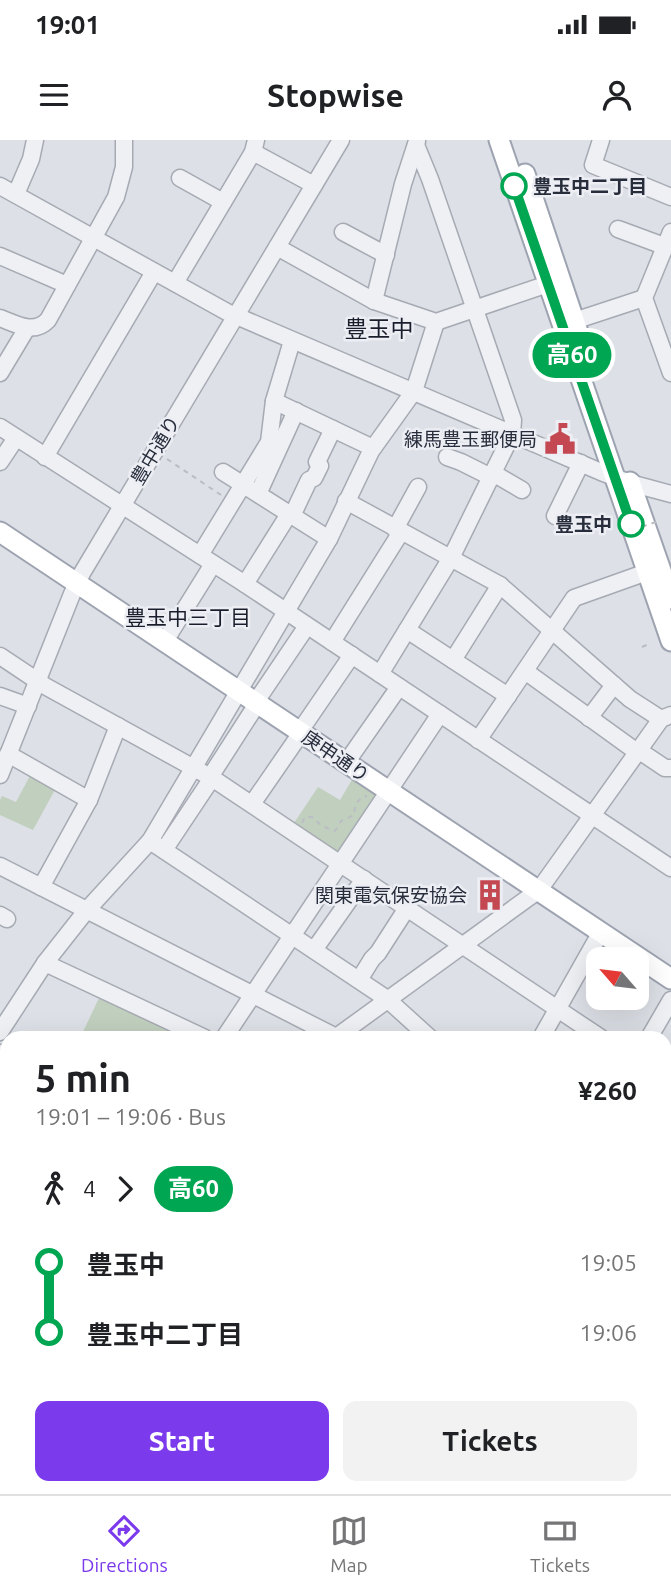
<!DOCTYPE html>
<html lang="en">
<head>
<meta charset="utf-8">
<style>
	:root { --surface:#fff; --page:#f2f2f2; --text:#202124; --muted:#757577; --line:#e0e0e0; --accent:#7c3aed }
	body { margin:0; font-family:Ubuntu,"Noto Sans JP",sans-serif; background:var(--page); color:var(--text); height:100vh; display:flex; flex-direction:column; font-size:26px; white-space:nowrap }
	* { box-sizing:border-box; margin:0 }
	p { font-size:23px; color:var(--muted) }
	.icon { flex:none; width:38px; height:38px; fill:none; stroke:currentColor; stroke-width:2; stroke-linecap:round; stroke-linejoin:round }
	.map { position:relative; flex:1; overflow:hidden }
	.side { position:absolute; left:0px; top:891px; width:672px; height:464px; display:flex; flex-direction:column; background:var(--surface); border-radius:21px 21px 0 0; box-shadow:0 7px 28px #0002 }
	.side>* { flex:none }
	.badge { padding:0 14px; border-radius:23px; font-size:24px; line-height:46px }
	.needle { width:46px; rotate:298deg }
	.buttons { position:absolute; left:586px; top:807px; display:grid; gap:14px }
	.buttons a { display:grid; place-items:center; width:63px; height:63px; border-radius:14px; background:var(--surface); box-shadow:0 7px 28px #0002; font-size:35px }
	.map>.badge { position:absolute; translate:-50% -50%; box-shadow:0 0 0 4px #fff }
	.legs { display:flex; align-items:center; gap:10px; height:77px; padding:0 35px; font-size:23px }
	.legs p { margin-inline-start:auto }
	.head { display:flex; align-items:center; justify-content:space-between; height:119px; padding:0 35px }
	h1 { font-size:38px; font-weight:700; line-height:52px }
	.primary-button { display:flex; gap:14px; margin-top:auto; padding:14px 35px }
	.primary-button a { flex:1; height:80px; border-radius:14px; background:var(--accent); color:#fff; font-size:28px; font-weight:700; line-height:80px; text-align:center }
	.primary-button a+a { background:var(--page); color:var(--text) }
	ul { padding:0 35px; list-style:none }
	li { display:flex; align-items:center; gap:24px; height:70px; font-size:26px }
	li i { display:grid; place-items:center; width:10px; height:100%; margin:0 9px; background:currentColor }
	li i::after { content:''; width:18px; height:18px; margin:-9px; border:5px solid; border-radius:50%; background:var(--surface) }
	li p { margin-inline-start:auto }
	li:first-child i { background:linear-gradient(#0000 50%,currentColor 0) }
	li:last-child i { background:linear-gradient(currentColor 50%,#0000 0) }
	.status { display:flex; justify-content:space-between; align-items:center; height:49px; padding:0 35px; background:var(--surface); direction:ltr }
	.status svg { height:19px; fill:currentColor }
	header { display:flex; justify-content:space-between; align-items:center; height:91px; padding:0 35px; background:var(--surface); font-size:32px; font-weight:700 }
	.tabs { display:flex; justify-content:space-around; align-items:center; height:98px; border-top:2px solid var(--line); background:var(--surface); font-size:19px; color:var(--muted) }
	.tabs a { display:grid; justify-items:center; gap:4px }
	.tabs .selected { color:var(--accent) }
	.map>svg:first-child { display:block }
	.built { fill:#cfd2da }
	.green { fill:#c1cfbe }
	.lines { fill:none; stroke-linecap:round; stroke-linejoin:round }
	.minor-casing { stroke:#a6aab3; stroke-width:19 }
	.major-casing { stroke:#9da3b0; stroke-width:23 }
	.path { stroke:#bbbdc4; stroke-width:2; stroke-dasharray:5 5; stroke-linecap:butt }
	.minor { stroke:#eff0f4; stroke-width:16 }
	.major { stroke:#fff; stroke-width:19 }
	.path-bridge { stroke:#bbbdc4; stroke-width:2; stroke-dasharray:5 5; stroke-linecap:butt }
	.line-1-casing { stroke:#fff; stroke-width:16 }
	.line-1 { stroke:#00a651; stroke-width:10 }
	.stop-1-dot { fill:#fff; stroke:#00a651; stroke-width:3.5 }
	.labels { text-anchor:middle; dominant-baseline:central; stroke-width:5; stroke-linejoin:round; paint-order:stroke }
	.stop-label { font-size:19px; font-weight:bold; fill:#272d3b; stroke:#eceef4; text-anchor:start }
	.poi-label { font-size:19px; fill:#272d3b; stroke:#eceef4; text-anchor:end }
	.street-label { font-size:19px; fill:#272d3b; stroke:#eceef4 }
	.neighbourhood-label { font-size:21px; fill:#1a1e2c; stroke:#eceef4 }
	.quarter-label { font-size:23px; fill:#1a1e2c; stroke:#eceef4 }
</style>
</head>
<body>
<div class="status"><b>19:01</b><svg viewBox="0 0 49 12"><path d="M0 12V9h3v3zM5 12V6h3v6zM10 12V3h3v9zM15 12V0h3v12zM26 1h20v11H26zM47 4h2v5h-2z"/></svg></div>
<header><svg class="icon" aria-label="menu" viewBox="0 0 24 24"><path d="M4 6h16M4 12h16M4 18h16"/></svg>Stopwise<svg class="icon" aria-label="person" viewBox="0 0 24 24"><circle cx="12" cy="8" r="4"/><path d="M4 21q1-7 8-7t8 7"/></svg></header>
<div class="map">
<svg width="671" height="1354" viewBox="0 0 671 1354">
	<rect width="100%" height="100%" fill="#dde0e6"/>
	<path class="built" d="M192,1348H241L239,1354H190Z"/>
	<g class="green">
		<path d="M32,632L57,646L33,690L0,675V660L2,656L16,662Z"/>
		<path d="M353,638L375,653L376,657L340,710L336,711L294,683L318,647L340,660Z"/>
		<path d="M100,856L174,889L170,898H80Z"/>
		<path d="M7,1225V1348H161L159,1354H0V1233Z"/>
	</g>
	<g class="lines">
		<defs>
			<g id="minor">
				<path d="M601,0L593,25L671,57"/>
				<path d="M253,12L314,45"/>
				<path d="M180,38L223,62"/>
				<path d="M0,46L227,172L601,332L630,343L671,354"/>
				<path d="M16,54L31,19L35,0"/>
				<path d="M618,89L664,106"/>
				<path d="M343,92L386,115"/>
				<path d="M671,92L644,158L671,233"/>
				<path d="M277,107L374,161L436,182L548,144"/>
				<path d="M0,116L67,145"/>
				<path d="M175,143L253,12L256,0"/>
				<path d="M374,161L403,44L417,1"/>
				<path d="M0,178C16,184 34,195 48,180L116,57L124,27V0"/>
				<path d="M574,181L644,158"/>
				<path d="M0,233L27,188"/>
				<path d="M274,261L373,308"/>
				<path d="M0,287L245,444L671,728"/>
				<path d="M45,317L154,132"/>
				<path d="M447,317L461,322L491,337"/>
				<path d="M0,322L16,298"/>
				<path d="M223,332L329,399"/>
				<path d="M493,333L522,350"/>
				<path d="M258,354L296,271"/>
				<path d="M346,361L500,445L630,559L661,579"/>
				<path d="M292,376L309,340L314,338L320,326L317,322L333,289"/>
				<path d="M555,376L581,323"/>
				<path d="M395,389L418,347"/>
				<path d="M200,415L269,302L274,261L292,201"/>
				<path d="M245,444L289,374"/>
				<path d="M407,490L508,556"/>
				<path d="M165,501L213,424"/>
				<path d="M332,502L401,392"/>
				<path d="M0,516L45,546L212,638L601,898"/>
				<path d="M453,520L500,445"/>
				<path d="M525,531L637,612"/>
				<path d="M380,534L451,418L512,294L513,280L430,39L416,5"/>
				<path d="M0,556L28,566"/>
				<path d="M255,563L307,486"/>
				<path d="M589,578L614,545"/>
				<path d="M300,591L352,515"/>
				<path d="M478,600L574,458L647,432"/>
				<path d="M638,610L665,628H671"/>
				<path d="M8,614L89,660"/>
				<path d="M346,623L399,547"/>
				<path d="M0,635L72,454L82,433L341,0"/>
				<path d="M210,637L257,564"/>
				<path d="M252,664L301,593"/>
				<path d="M150,701L387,859L430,898"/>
				<path d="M164,710L212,638"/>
				<path d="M0,726L338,898"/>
				<path d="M41,747L89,660L118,586"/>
				<path d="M0,775L7,779"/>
				<path d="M314,810L364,739"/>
				<path d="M45,823L205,898"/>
				<path d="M359,840L372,819L378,813L407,768"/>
				<path d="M0,892L45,823L86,771L150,701L329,399L371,311L414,251L436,182"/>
				<path d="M224,898L440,574"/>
				<path d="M335,898L539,750L661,579L671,575"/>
				<path d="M541,898L601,792"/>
				<path d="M649,898L671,860"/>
				<path d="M0,913L7,915"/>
				<path d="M665,940L671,944"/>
				<path d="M0,984L7,987"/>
				<path d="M665,1040L671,1029"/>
				<path d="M0,1090L4,1083"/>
				<path d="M665,1145L671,1148"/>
				<path d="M0,1224L7,1216"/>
				<path d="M665,1235L671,1225"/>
				<path d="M665,1261L671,1252"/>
				<path d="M665,1324L671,1327"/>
				<path d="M338,1348L350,1354"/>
				<path d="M269,1354L271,1348"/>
				<path d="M385,1354L389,1348"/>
				<path d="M530,1354L535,1348"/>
				<path d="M604,1354L609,1348"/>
			</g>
			<g id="major">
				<path d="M499,0L671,501"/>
				<path d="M525,34L579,195"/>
				<path d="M630,342L671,459"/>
				<path d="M0,392L671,839"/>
			</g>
		</defs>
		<use href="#minor" class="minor-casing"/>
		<use href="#major" class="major-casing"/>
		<g class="path">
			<path d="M167,319L221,355"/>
			<path d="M642,507L651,503"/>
			<path d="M302,683L305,677H312L322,686L335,691L341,681L354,675C355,664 357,659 367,656"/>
			<path d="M135,1354L138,1348"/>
		</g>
		<use href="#minor" class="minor"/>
		<use href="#major" class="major"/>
		<path class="path-bridge" d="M623,393L656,382"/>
	</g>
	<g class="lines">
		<defs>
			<path id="line-1" d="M514,46L631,384"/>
		</defs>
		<use href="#line-1" class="line-1-casing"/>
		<use href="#line-1" class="line-1"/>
	</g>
	<defs>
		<symbol id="civic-bare" viewBox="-9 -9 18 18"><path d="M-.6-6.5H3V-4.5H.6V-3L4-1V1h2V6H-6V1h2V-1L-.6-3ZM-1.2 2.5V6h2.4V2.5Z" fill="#c44851" stroke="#eceef4" stroke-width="2.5" paint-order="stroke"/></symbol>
		<symbol id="building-bare" viewBox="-9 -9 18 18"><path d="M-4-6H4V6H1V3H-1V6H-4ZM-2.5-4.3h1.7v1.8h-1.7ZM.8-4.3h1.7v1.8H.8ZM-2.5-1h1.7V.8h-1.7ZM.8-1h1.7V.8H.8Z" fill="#c44851" stroke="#eceef4" stroke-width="2.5" paint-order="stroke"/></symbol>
	</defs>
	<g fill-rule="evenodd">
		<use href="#civic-bare" x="538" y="277" width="44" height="44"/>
		<use href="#building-bare" x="468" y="733" width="44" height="44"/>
	</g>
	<g class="stop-1-dot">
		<circle cx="514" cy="46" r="12"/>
		<circle cx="631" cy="384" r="12"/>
	</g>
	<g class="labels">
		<g class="stop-label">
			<text x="533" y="46">豊玉中二丁目</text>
			<text x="612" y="384" text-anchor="end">豊玉中</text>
		</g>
		<g class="poi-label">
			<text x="537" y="299">練馬豊玉郵便局</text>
			<text x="467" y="755">関東電気保安協会</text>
		</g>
		<g class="street-label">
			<text transform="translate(155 310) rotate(-59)">豊中通り</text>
			<text transform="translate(336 616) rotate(34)">庚申通り</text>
		</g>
		<g class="neighbourhood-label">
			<text x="188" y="477">豊玉中三丁目</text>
		</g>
		<g class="quarter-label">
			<text x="379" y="188">豊玉中</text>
		</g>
	</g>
</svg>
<div class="buttons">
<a><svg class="needle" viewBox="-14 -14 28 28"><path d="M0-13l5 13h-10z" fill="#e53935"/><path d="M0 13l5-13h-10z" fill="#757577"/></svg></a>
</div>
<b class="badge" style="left:572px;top:215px;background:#00a651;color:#fff">高60</b>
<section class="side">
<div class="head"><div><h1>5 min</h1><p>19:01 – 19:06 · Bus</p></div><b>¥260</b></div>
<div class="legs"><svg class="icon" aria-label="walk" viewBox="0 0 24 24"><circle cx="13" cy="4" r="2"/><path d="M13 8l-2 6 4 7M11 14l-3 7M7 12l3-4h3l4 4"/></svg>4<svg class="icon" aria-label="forward" viewBox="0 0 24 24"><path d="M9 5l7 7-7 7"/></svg><b class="badge" style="background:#00a651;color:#fff">高60</b></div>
<ul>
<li><i style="color:#00a651"></i><b>豊玉中</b><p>19:05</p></li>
<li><i style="color:#00a651"></i><b>豊玉中二丁目</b><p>19:06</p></li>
</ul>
<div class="primary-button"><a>Start</a><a>Tickets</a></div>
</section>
</div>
<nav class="tabs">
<a class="selected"><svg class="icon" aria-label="directions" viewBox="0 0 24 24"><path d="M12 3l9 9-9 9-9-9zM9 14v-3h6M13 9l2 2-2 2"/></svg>Directions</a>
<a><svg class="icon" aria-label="map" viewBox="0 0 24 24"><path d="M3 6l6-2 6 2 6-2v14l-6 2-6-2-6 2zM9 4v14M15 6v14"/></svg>Map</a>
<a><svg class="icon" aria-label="tickets" viewBox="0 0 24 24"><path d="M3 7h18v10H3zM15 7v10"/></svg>Tickets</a>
</nav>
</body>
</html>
